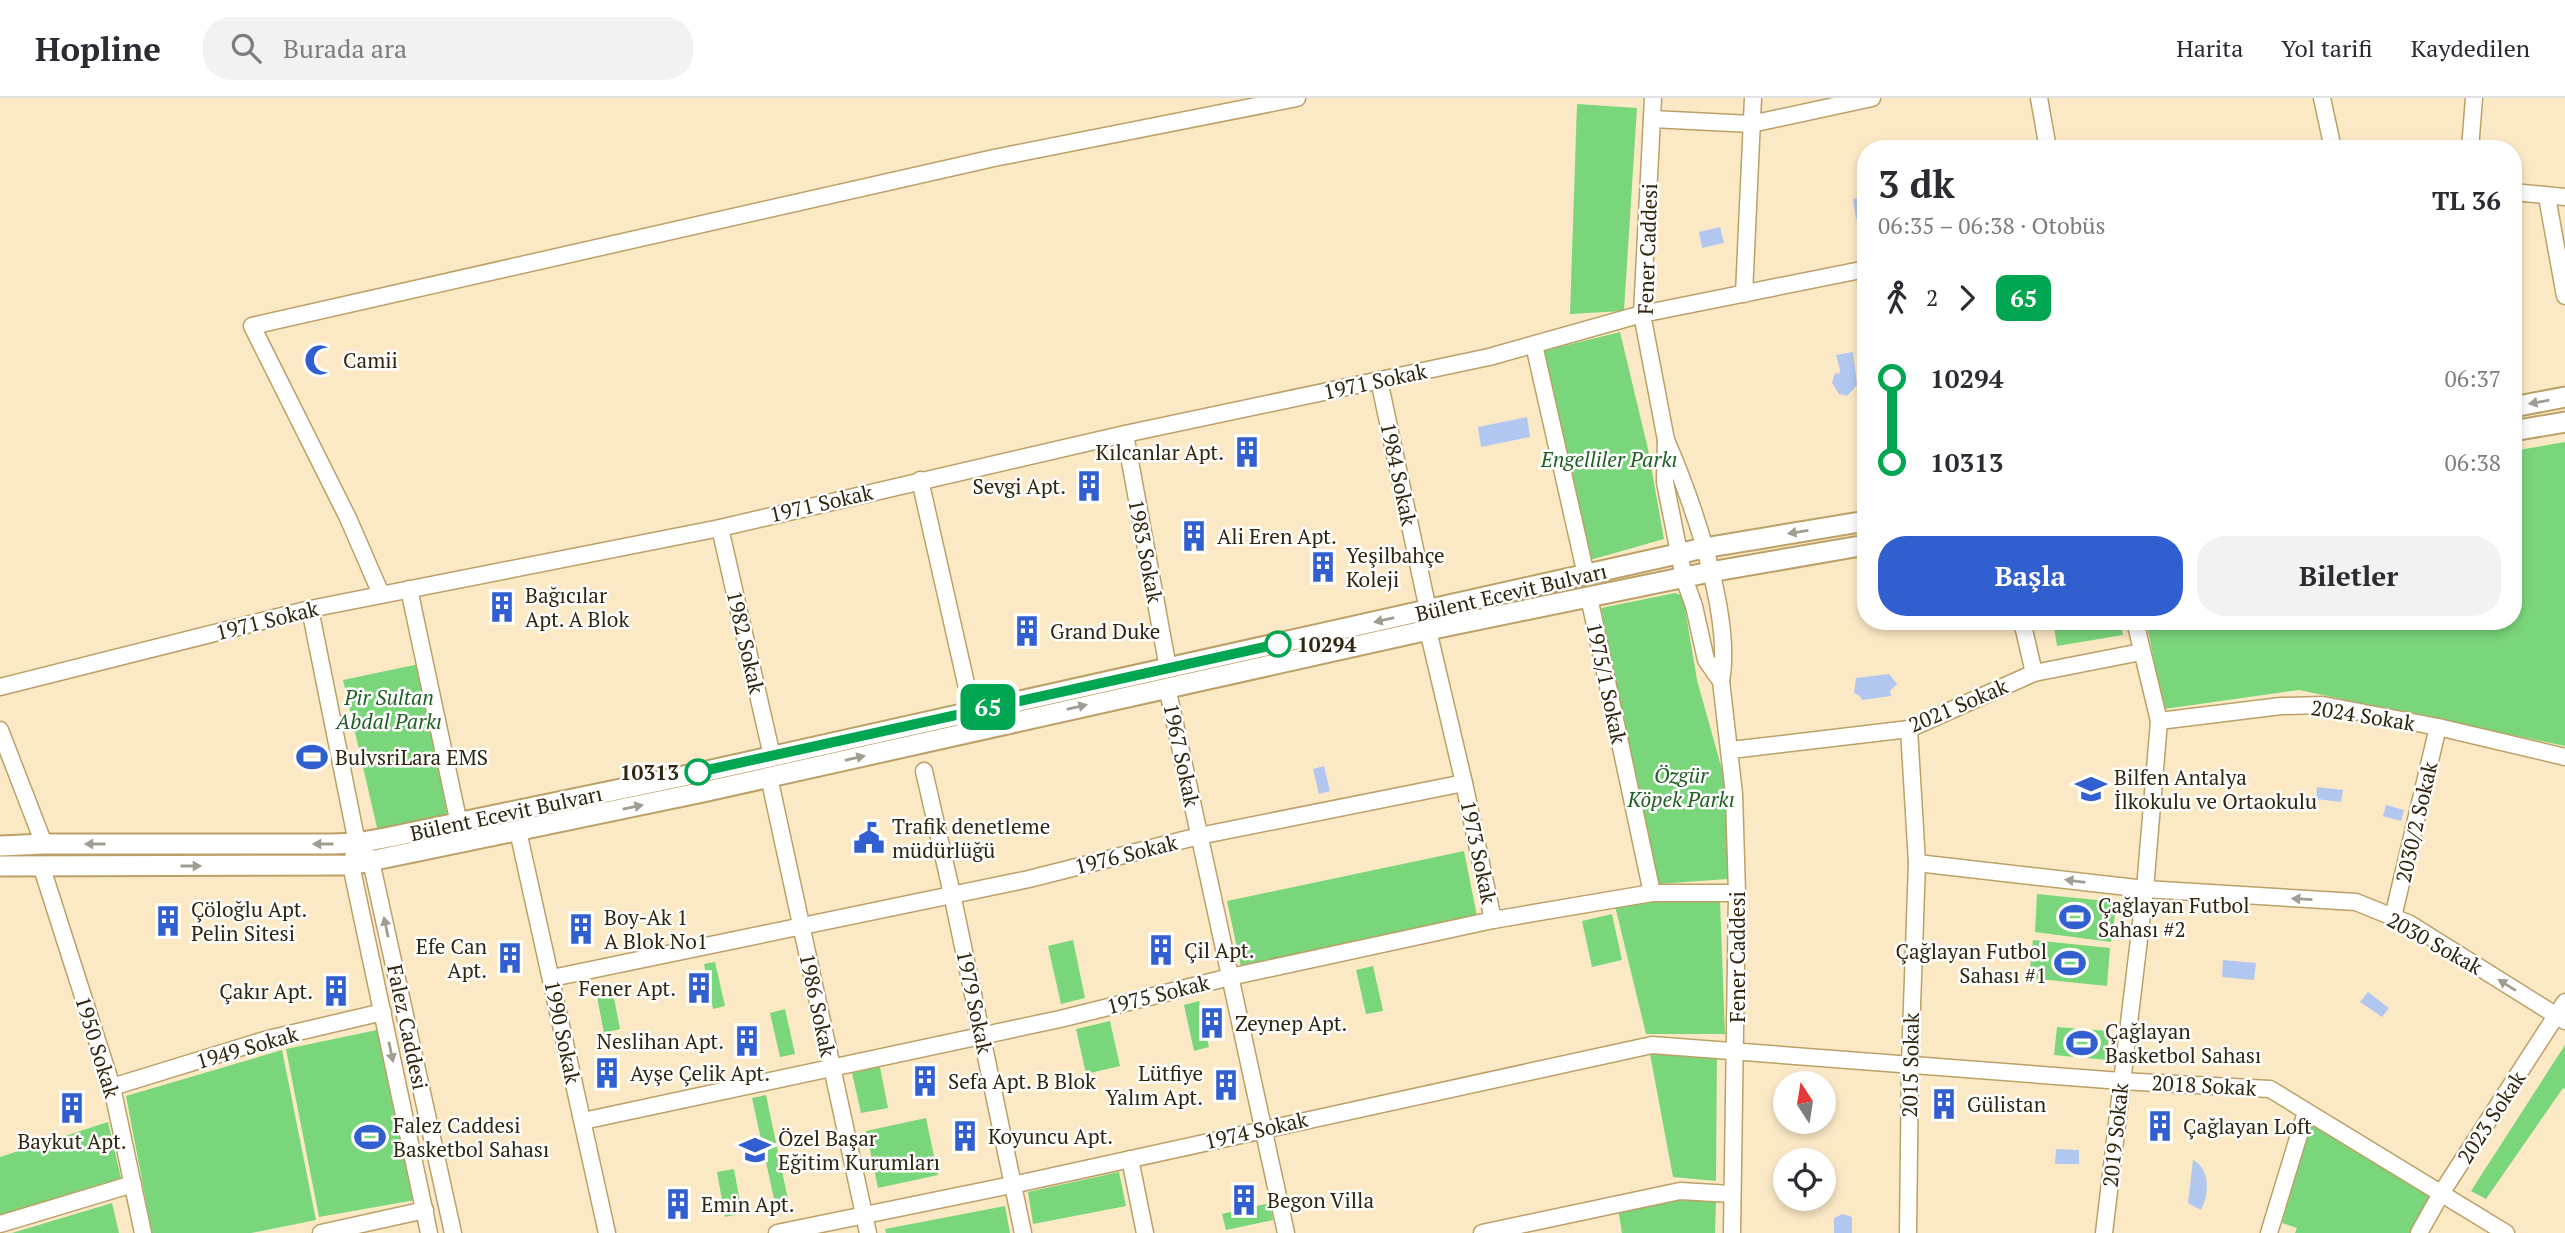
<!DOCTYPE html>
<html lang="tr">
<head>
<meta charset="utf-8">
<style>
	:root { --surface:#fff; --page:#f2f2f3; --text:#2b2b33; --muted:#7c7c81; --line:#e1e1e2; --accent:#315fcf }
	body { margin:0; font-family:"PT Serif",serif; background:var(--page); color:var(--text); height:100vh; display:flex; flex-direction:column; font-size:26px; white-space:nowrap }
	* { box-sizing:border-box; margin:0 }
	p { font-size:23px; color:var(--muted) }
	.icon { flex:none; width:38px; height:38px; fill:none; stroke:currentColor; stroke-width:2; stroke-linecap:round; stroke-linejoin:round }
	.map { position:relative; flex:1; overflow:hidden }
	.drawer { position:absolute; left:1857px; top:42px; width:665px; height:490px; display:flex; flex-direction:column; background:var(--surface); border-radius:28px; box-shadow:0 4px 10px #0003 }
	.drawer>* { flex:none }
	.badge { padding:0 14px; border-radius:10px; font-size:24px; line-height:46px }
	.needle { width:46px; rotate:348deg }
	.controls { position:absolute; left:1773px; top:973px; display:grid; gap:14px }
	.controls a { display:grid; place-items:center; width:63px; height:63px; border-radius:50%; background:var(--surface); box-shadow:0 4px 10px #0003; font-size:35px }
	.map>.badge { position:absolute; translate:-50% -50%; box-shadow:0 0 0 4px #fff }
	.legs { display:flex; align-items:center; gap:10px; height:77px; padding:0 21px; font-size:23px }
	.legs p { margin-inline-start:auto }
	.head { display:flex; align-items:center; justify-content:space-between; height:119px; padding:0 21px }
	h1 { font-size:38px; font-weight:700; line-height:52px }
	.cta { display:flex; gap:14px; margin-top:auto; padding:14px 21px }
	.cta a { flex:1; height:80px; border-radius:28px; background:var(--accent); color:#fff; font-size:28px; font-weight:700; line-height:80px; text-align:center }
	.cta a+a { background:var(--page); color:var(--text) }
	ul { padding:0 21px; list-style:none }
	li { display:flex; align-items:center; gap:24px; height:84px; font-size:26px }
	li i { display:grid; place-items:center; width:10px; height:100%; margin:0 9px; background:currentColor }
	li i::after { content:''; width:18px; height:18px; margin:-9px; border:5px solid; border-radius:50%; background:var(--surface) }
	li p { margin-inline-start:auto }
	li:first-child i { background:linear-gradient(#0000 50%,currentColor 0) }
	li:last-child i { background:linear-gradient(currentColor 50%,#0000 0) }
	header { display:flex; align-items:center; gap:42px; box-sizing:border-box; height:98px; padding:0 35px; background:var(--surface); border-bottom:2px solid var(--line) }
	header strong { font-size:33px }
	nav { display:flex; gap:38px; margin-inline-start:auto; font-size:24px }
	.search { width:490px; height:63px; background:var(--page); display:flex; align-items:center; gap:18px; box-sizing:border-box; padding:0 24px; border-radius:28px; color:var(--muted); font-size:26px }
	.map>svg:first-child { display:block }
	.green { fill:#7ad67a }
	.water { fill:#b2c7f0 }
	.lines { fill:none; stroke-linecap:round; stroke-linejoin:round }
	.minor-casing { stroke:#bca067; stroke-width:19 }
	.major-casing { stroke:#bca067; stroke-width:23 }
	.minor { stroke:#fff; stroke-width:16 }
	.major { stroke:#fff; stroke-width:19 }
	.oneway { fill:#a29d93 }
	.line-1-casing { stroke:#fff; stroke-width:16 }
	.line-1 { stroke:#00a651; stroke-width:10 }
	.stop-1-dot { fill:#fff; stroke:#00a651; stroke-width:3.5 }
	.labels { text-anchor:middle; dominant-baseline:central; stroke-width:5; stroke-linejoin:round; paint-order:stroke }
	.street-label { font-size:21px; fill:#31250e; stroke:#fff }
	.poi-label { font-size:21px; fill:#31250e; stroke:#fff; text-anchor:start }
	.park-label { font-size:21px; font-style:italic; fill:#226125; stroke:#fff }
	.stop-label { font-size:21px; font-weight:bold; fill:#31250e; stroke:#fff; text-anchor:start }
</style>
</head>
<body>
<header>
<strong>Hopline</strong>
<div class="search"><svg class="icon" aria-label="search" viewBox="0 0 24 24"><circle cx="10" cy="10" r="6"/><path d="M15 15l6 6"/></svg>Burada ara</div>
<nav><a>Harita</a><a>Yol tarifi</a><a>Kaydedilen</a></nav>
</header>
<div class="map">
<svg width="2565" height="1135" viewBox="0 0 2565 1135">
	<rect width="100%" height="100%" fill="#fbe9c6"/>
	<g class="green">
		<path d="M1577,6L1637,10L1624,213L1570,216Z"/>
		<path d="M1620,234L1648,351L1664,441L1590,462L1543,253Z"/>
		<path d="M2565,344V648L2299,592L2164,611L2146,523H2513V353Z"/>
		<path d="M1675,495L1683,498L1697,582L1726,686L1728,781L1657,786L1601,510Z"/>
		<path d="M2053,523H2120L2123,537L2057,548Z"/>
		<path d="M419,566L448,718L378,734L343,582Z"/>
		<path d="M1464,753L1477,818L1241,869L1227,803Z"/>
		<path d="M2037,796L2117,804L2111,844L2035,834Z"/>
		<path d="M1653,802H1720L1725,936H1646L1615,808Z"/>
		<path d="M1612,816L1622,862L1592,869L1582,823Z"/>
		<path d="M1073,842L1085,900L1061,906L1048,848Z"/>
		<path d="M2033,842L2110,850L2107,888L2029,880Z"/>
		<path d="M715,864L725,908L713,911L704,866Z"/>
		<path d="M1373,868L1383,913L1366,916L1356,872Z"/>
		<path d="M611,885L620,931L604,935L595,888Z"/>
		<path d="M1199,903L1209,949L1194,953L1184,907Z"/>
		<path d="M785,911L795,956L780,959L770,915Z"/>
		<path d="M1110,923L1120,968L1086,976L1076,931Z"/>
		<path d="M2057,929L2109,933L2107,962L2054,957Z"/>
		<path d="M377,932L415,1102L319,1119L286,951Z"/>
		<path d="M2565,947V991L2563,990L2486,1101L2471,1093Z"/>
		<path d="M282,952L316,1122L251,1135H152L126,998Z"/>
		<path d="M1717,955L1716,1083L1673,1079L1650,956Z"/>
		<path d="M880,969L888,1010L861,1015L852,975Z"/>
		<path d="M766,997L789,1106L776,1110L752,1000Z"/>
		<path d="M926,1020L938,1077L878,1090L866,1033Z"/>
		<path d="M108,1024L121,1080L0,1119V1059Z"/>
		<path d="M2311,1027L2432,1098L2411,1135H2295L2297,1130L2282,1125Z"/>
		<path d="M734,1071L742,1115L725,1119L717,1074Z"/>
		<path d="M1119,1074L1126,1108L1033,1126L1028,1094Z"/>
		<path d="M1681,1100L1716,1104L1715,1135H1622L1618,1111Z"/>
		<path d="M112,1105L119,1135H12Z"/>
		<path d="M1270,1105L1273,1122L1226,1132L1222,1116Z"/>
		<path d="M1005,1108L1010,1135H886L885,1131Z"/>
	</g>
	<g class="water">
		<path d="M1865,99V119L1856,121L1853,101Z"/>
		<path d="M1720,129L1724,145L1702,150L1699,134Z"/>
		<path d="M1853,254L1857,287L1847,298L1839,296L1832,285L1835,275L1839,276L1840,272L1836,257Z"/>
		<path d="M1527,319L1530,339L1481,349L1478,329Z"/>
		<path d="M1889,576L1897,586L1890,593L1891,598L1862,602L1860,598L1854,595L1856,580Z"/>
		<path d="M1324,668L1330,693L1319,696L1313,671Z"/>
		<path d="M2317,689L2343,692L2341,704L2316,701Z"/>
		<path d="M2386,707L2404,712L2401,723L2383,718Z"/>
		<path d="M2223,862L2256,865L2254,882L2222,879Z"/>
		<path d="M2368,894L2389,910L2382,919L2360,904Z"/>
		<path d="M2056,1051L2079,1052V1066H2055Z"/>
		<path d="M2193,1062C2211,1072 2209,1096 2201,1112L2188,1105Z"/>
		<path d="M1843,1116L1852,1119V1135H1834V1120Z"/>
	</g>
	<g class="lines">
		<defs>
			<g id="minor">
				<path d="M1653,0L1642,216L1666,342"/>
				<path d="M2039,0L2048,51"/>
				<path d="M2322,0L2333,51"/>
				<path d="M1652,21L1751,26L1872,0"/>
				<path d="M2470,51L2474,0"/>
				<path d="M2513,94L2565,99"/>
				<path d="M2547,99L2565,198"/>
				<path d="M1744,196L1753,0"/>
				<path d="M1534,247L1586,477"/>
				<path d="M1379,282L1428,512"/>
				<path d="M1125,336L1168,570"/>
				<path d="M1666,342C1692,402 1733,518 1721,583L1706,562L1694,508L1684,480L1665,384Z"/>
				<path d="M920,382L972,612"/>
				<path d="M720,430L772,658"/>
				<path d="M409,491L459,726"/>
				<path d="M381,496L348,420L252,228L994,60L1297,0"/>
				<path d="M1589,499L1652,795"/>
				<path d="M310,511L357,745L351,767L429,1135"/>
				<path d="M2022,523L2034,575"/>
				<path d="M1721,583L1734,696L1737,795L1732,1135"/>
				<path d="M0,589L310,511L720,430L1125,336L1489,259L1642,216L1866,171"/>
				<path d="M1167,589L1286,1135"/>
				<path d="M2159,623L2281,608L2323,607L2438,629L2565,659"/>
				<path d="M0,632L44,746"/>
				<path d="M1731,652L1909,631L2034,575L2141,554"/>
				<path d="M924,673L952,796L1023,1135"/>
				<path d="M769,679L868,1135"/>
				<path d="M1464,685L1493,822"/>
				<path d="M518,733L607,1135"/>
				<path d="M364,753L371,763L453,1135"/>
				<path d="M1917,765L2145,791L2356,804L2410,826L2565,923"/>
				<path d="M41,767L112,989L143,1135"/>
				<path d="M2393,819L2438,629"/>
				<path d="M552,880L1029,781L1199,738L1464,685L1428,532"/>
				<path d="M112,989L268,941L383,914"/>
				<path d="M583,1023L1060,921L1230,879L1493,822L1652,795H1737"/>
				<path d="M1130,1061L1145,1135"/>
				<path d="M0,1126L133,1086"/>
				<path d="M321,1135L425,1112"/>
				<path d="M777,1135L1026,1084L1652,947L2121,983L2270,991L2506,1135"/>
				<path d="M1482,1135L1680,1093L1732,1096"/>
				<path d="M1908,1135L1910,965L1917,765L1909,631"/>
				<path d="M2104,1135L2145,791L2159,623L2135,523"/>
				<path d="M2269,1135L2306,1014"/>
				<path d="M2419,1135L2442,1094L2565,904"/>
			</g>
			<g id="major">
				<path d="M2513,309L2565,299"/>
				<path d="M2513,333L2565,324"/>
				<path d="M0,748L44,746H332L357,745L390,739L698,675L1704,450L1866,423"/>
				<path d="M0,768L351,767L703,694L1428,532L1710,474L1866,447"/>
			</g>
		</defs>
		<use href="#minor" class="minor-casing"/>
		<use href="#major" class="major-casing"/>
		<use href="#minor" class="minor"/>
		<use href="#major" class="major"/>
	</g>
	<defs><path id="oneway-solid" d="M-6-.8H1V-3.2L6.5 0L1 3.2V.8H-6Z" transform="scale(1.75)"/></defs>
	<g class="oneway">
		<use href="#oneway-solid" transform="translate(2539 304) rotate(170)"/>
		<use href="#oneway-solid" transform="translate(1798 434) rotate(171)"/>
		<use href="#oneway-solid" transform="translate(1384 522) rotate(167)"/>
		<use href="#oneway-solid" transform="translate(1077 609) rotate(-13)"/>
		<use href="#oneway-solid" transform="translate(855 660) rotate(-13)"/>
		<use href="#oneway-solid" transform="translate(633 709) rotate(-12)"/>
		<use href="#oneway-solid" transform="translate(95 746) rotate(180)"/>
		<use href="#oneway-solid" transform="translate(323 746) rotate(180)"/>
		<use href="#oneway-solid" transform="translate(191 768)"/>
		<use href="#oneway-solid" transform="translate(2075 783) rotate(-173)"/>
		<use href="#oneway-solid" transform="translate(2302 801) rotate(-177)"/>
		<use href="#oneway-solid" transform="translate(386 829) rotate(-102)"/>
		<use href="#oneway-solid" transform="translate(2507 887) rotate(-148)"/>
		<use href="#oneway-solid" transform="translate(391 954) rotate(78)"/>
	</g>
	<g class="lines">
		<defs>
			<path id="line-1" d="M698,674L1278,546"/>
		</defs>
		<use href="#line-1" class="line-1-casing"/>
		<use href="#line-1" class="line-1"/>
	</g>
	<defs>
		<symbol id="mosque-bare" viewBox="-9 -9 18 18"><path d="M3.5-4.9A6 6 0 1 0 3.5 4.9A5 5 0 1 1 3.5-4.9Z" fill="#315fcf" stroke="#fff" stroke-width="2.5" paint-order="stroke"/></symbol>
		<symbol id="building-bare" viewBox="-9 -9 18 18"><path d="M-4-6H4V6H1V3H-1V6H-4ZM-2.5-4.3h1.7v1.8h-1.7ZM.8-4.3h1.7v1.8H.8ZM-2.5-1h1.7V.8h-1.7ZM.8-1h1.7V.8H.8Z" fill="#315fcf" stroke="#fff" stroke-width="2.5" paint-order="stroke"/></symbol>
		<symbol id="stadium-bare" viewBox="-9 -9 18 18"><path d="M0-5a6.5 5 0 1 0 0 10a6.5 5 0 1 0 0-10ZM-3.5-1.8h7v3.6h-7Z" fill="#315fcf" stroke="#fff" stroke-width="2.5" paint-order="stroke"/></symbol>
		<symbol id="school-bare" viewBox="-9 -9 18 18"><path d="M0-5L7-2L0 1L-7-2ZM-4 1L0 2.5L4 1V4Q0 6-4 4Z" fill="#315fcf" stroke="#fff" stroke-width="2.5" paint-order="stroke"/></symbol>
		<symbol id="civic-bare" viewBox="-9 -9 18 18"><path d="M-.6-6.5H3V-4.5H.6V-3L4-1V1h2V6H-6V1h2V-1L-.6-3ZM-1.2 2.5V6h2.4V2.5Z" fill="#315fcf" stroke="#fff" stroke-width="2.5" paint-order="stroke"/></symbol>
	</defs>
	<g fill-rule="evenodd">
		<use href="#mosque-bare" x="298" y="240" width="44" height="44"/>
		<use href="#building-bare" x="1225" y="332" width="44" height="44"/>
		<use href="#building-bare" x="1067" y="366" width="44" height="44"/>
		<use href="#building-bare" x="1172" y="416" width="44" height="44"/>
		<use href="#building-bare" x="1301" y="447" width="44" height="44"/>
		<use href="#building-bare" x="480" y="487" width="44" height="44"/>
		<use href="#building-bare" x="1005" y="511" width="44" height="44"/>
		<use href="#stadium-bare" x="290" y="637" width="44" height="44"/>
		<use href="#school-bare" x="2069" y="669" width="44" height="44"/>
		<use href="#civic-bare" x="847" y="718" width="44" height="44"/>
		<use href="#stadium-bare" x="2053" y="797" width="44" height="44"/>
		<use href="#building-bare" x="146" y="801" width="44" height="44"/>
		<use href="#building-bare" x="559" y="809" width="44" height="44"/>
		<use href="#building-bare" x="1139" y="830" width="44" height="44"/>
		<use href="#building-bare" x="488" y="838" width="44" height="44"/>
		<use href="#stadium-bare" x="2048" y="843" width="44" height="44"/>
		<use href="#building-bare" x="677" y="868" width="44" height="44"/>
		<use href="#building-bare" x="314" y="871" width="44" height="44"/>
		<use href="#building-bare" x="1190" y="903" width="44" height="44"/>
		<use href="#building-bare" x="725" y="921" width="44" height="44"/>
		<use href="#stadium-bare" x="2060" y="923" width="44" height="44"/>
		<use href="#building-bare" x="585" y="953" width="44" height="44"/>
		<use href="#building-bare" x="903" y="961" width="44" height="44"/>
		<use href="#building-bare" x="1204" y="965" width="44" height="44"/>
		<use href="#building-bare" x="1922" y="984" width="44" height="44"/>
		<use href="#building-bare" x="50" y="988" width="44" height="44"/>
		<use href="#building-bare" x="2138" y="1006" width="44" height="44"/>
		<use href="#building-bare" x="943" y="1016" width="44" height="44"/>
		<use href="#stadium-bare" x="348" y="1017" width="44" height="44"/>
		<use href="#school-bare" x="733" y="1030" width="44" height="44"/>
		<use href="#building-bare" x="1222" y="1080" width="44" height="44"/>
		<use href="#building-bare" x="656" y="1084" width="44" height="44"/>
	</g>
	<g class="stop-1-dot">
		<circle cx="1278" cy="546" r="12"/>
		<circle cx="698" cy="674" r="12"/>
	</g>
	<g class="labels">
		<g class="street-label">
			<text transform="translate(1647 151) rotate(-88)">Fener Caddesi</text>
			<text transform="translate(1375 283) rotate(-12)">1971 Sokak</text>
			<text transform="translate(1399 376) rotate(78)">1984 Sokak</text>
			<text transform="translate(821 405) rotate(-13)">1971 Sokak</text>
			<text transform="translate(1146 453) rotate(79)">1983 Sokak</text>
			<text transform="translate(1511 494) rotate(-13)">Bülent Ecevit Bulvarı</text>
			<text transform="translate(267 522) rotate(-14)">1971 Sokak</text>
			<text transform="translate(746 544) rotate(77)">1982 Sokak</text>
			<text transform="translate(1607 585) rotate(78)">1975/1 Sokak</text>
			<text transform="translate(1958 607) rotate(-23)">2021 Sokak</text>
			<text transform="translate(2363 617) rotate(9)">2024 Sokak</text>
			<text transform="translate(1182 657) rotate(78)">1967 Sokak</text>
			<text transform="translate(506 715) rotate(-12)">Bülent Ecevit Bulvarı</text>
			<text transform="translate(2416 724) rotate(-77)">2030/2 Sokak</text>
			<text transform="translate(1479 754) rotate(78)">1973 Sokak</text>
			<text transform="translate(1126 756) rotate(-14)">1976 Sokak</text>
			<text transform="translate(2435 845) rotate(29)">2030 Sokak</text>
			<text transform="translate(1737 859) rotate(-90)">Fener Caddesi</text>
			<text transform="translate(1158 896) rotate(-14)">1975 Sokak</text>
			<text transform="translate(975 904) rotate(78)">1979 Sokak</text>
			<text transform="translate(818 907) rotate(78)">1986 Sokak</text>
			<text transform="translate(408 929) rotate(78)">Falez Caddesi</text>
			<text transform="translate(563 934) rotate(78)">1990 Sokak</text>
			<text transform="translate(98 949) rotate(73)">1950 Sokak</text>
			<text transform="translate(247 949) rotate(-16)">1949 Sokak</text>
			<text transform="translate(1910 967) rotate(-89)">2015 Sokak</text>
			<text transform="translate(2204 987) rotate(3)">2018 Sokak</text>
			<text transform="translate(2491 1019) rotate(-57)">2023 Sokak</text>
			<text transform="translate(1256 1032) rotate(-13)">1974 Sokak</text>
			<text transform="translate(2115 1037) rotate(-84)">2019 Sokak</text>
		</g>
		<g class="poi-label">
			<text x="343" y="262">Camii</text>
			<text x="1224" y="354" text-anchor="end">Kılcanlar Apt.</text>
			<text x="1066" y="388" text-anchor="end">Sevgi Apt.</text>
			<text x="1217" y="438">Ali Eren Apt.</text>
			<text x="1346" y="457">Yeşilbahçe<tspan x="1346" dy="24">Koleji</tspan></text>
			<text x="525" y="497">Bağıcılar<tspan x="525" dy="24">Apt. A Blok</tspan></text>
			<text x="1050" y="533">Grand Duke</text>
			<text x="335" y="659">BulvsriLara EMS</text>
			<text x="2114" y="679">Bilfen Antalya<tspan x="2114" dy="24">İlkokulu ve Ortaokulu</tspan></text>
			<text x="892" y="728">Trafik denetleme<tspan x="892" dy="24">müdürlüğü</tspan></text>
			<text x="2098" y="807">Çağlayan Futbol<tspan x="2098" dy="24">Sahası #2</tspan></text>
			<text x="191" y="811">Çöloğlu Apt.<tspan x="191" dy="24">Pelin Sitesi</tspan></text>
			<text x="604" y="819">Boy-Ak 1<tspan x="604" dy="24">A Blok No1</tspan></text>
			<text x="487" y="848" text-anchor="end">Efe Can<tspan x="487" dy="24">Apt.</tspan></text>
			<text x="1184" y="852">Çil Apt.</text>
			<text x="2047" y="853" text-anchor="end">Çağlayan Futbol<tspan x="2047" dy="24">Sahası #1</tspan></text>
			<text x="676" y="890" text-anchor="end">Fener Apt.</text>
			<text x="313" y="893" text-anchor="end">Çakır Apt.</text>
			<text x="1235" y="925">Zeynep Apt.</text>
			<text x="2105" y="933">Çağlayan<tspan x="2105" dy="24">Basketbol Sahası</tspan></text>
			<text x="724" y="943" text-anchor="end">Neslihan Apt.</text>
			<text x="630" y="975">Ayşe Çelik Apt.</text>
			<text x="1203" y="975" text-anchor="end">Lütfiye<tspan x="1203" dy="24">Yalım Apt.</tspan></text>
			<text x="948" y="983">Sefa Apt. B Blok</text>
			<text x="1967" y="1006">Gülistan</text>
			<text x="393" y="1027">Falez Caddesi<tspan x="393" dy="24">Basketbol Sahası</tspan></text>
			<text x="2183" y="1028">Çağlayan Loft</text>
			<text x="988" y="1038">Koyuncu Apt.</text>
			<text x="778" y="1040">Özel Başar<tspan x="778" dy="24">Eğitim Kurumları</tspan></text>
			<text x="72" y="1043" text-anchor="middle">Baykut Apt.</text>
			<text x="1267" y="1102">Begon Villa</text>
			<text x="701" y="1106">Emin Apt.</text>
		</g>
		<g class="park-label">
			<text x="1609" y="361">Engelliler Parkı</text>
			<text x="389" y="599">Pir Sultan<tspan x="389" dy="24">Abdal Parkı</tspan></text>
			<text x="1681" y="677">Özgür<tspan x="1681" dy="24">Köpek Parkı</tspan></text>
		</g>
		<g class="stop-label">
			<text x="1297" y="546">10294</text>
			<text x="679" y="674" text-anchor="end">10313</text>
		</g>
	</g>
</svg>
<div class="controls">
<a><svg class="needle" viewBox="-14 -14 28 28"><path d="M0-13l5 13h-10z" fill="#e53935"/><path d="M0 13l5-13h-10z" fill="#7c7c81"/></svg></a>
<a><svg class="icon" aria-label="locate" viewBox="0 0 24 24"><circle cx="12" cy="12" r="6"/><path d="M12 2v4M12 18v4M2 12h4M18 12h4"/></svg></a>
</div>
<b class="badge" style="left:988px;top:609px;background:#00a651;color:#fff">65</b>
<section class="drawer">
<div class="head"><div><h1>3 dk</h1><p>06:35 – 06:38 · Otobüs</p></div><b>TL 36</b></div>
<div class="legs"><svg class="icon" aria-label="walk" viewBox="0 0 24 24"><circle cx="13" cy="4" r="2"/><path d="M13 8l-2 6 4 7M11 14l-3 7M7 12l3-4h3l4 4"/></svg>2<svg class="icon" aria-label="forward" viewBox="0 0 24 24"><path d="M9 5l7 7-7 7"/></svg><b class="badge" style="background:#00a651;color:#fff">65</b></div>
<ul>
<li><i style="color:#00a651"></i><b>10294</b><p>06:37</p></li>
<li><i style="color:#00a651"></i><b>10313</b><p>06:38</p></li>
</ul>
<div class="cta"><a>Başla</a><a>Biletler</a></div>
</section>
</div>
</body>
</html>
